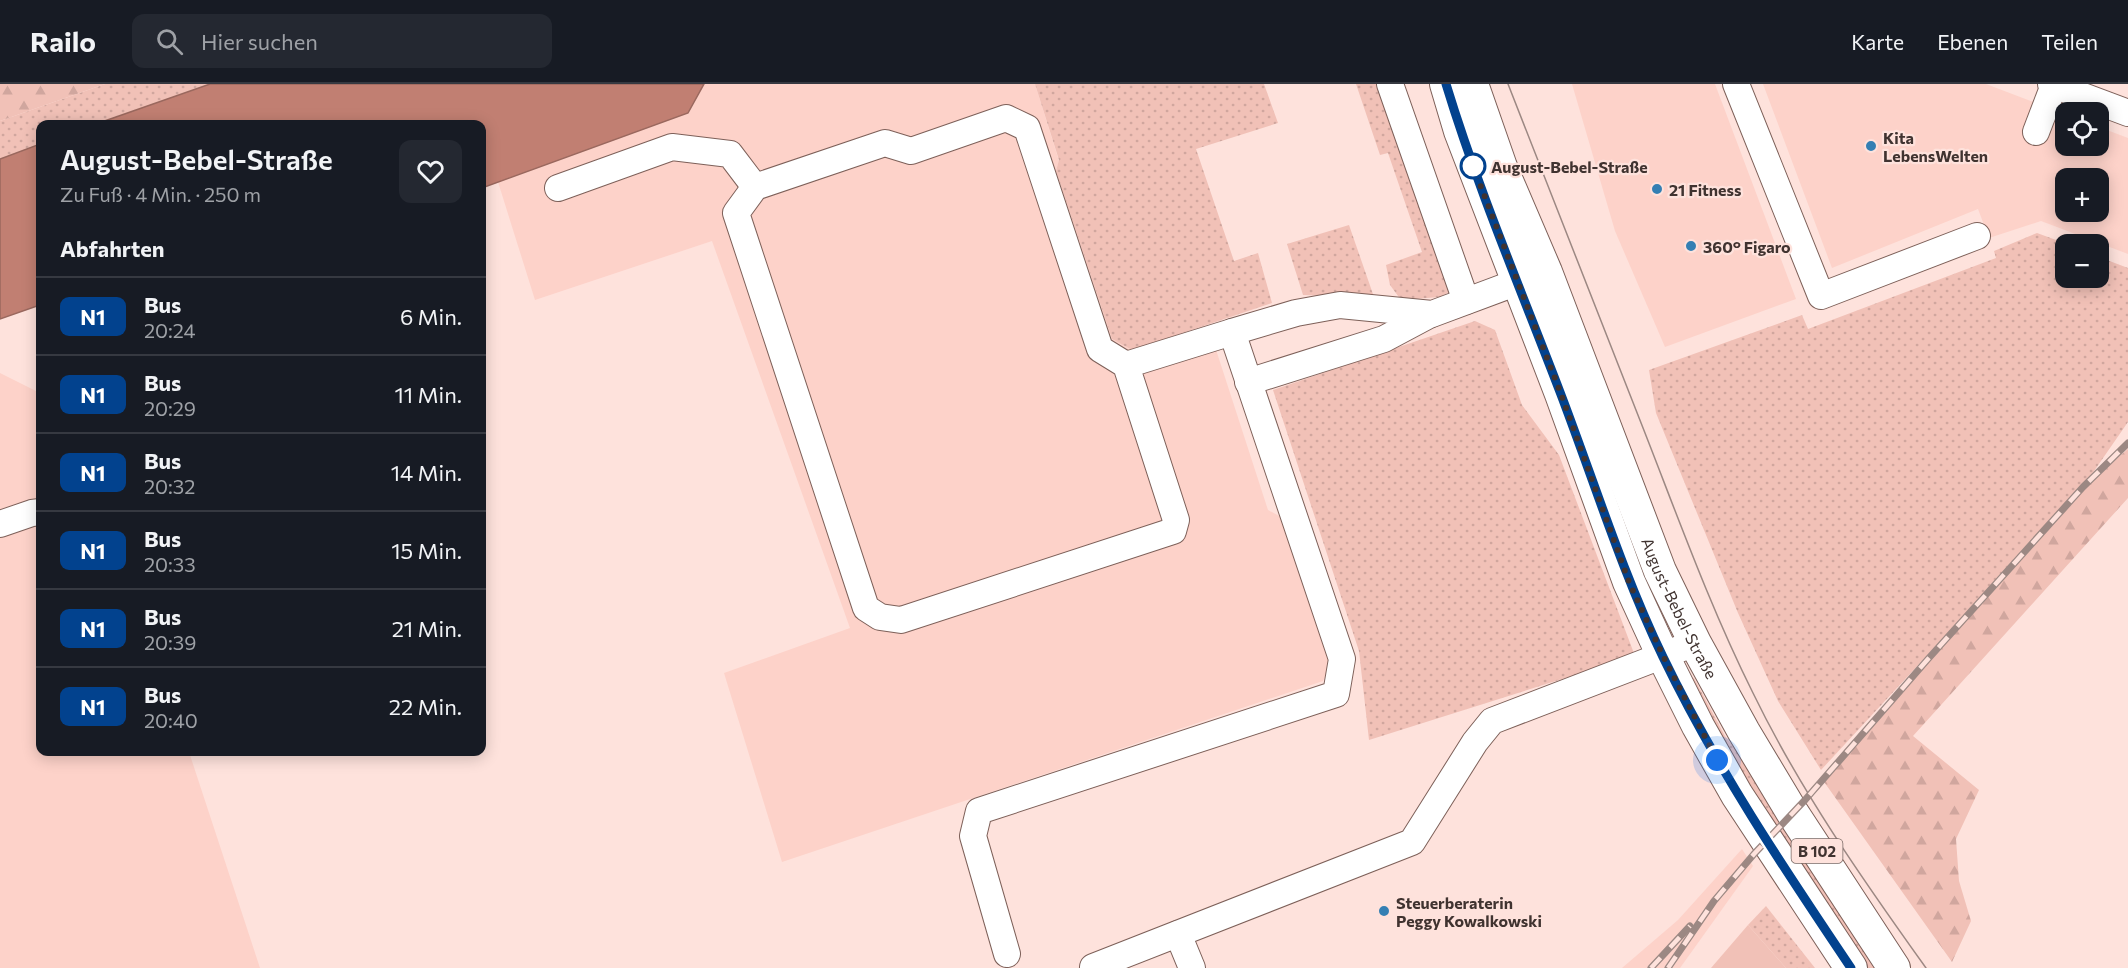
<!DOCTYPE html>
<html lang="de">
<head>
<meta charset="utf-8">
<style>
	:root { --surface:#171b24; --page:#242831; --text:#f1f3f6; --muted:#9ea1a6; --line:#363941 }
	body { margin:0; font-family:Commissioner,sans-serif; background:var(--page); color:var(--text); height:100vh; display:flex; flex-direction:column; font-size:22px; white-space:nowrap }
	* { box-sizing:border-box; margin:0 }
	p { font-size:20px; color:var(--muted) }
	.icon { flex:none; width:33px; height:33px; fill:none; stroke:currentColor; stroke-width:2; stroke-linecap:round; stroke-linejoin:round }
	.map { position:relative; flex:1; overflow:hidden }
	.side { position:absolute; left:36px; top:36px; width:450px; height:636px; display:flex; flex-direction:column; background:var(--surface); border-radius:12px; box-shadow:0 3px 15px #0003 }
	.side>* { flex:none }
	.badge { padding:0 12px; border-radius:9px; font-size:21px; line-height:39px }
	.controls { position:absolute; left:2055px; top:18px; display:grid; gap:12px }
	.controls a { display:grid; place-items:center; width:54px; height:54px; border-radius:12px; background:var(--surface); box-shadow:0 3px 15px #0003; font-size:30px }
	.you { position:absolute; width:30px; height:30px; margin:-15px; border:4px solid #fff; border-radius:50%; background:#1a73e8; box-shadow:0 0 0 9px #1a73e833 }
	.map>.badge { position:absolute; translate:-50% -50%; box-shadow:0 0 0 3px #fff }
	h2 { padding:0 24px; font-size:22px; line-height:54px }
	.round { display:grid; place-items:center; flex:none; width:63px; height:63px; border-radius:12px; background:var(--page) }
	.headline { display:flex; align-items:center; justify-content:space-between; height:102px; padding:0 24px }
	h1 { font-size:28px; font-weight:600; line-height:45px }
	ul { padding:0; list-style:none }
	li { display:flex; align-items:center; gap:18px; height:78px; padding:0 24px; border-top:2px solid var(--line) }
	li div { flex:1 }
	li b { display:block; font-size:22px }
	li em { font-style:normal }
	li .badge { min-width:66px; font-weight:700; text-align:center }
	header { display:flex; align-items:center; gap:36px; box-sizing:border-box; height:84px; padding:0 30px; background:var(--surface); border-bottom:2px solid var(--line) }
	header strong { font-size:28px }
	nav { display:flex; gap:33px; margin-inline-start:auto; font-size:21px }
	.search { width:420px; height:54px; background:var(--page); display:flex; align-items:center; gap:15px; box-sizing:border-box; padding:0 21px; border-radius:12px; color:var(--muted); font-size:22px }
	.map>svg:first-child { display:block }
	.built { fill:#fdd2c9; fill-rule:evenodd }
	.grass { fill:url(#grass-dots) }
	.forest { fill:url(#forest-firs) }
	.garden { fill:#f1c1b7 }
	.water { fill:#c17f72; stroke:#9a685e; stroke-width:1.5 }
	.lines { fill:none; stroke-linecap:round; stroke-linejoin:round }
	.minor-casing { stroke:#7d6059; stroke-width:28 }
	.major-casing { stroke:#7d6059; stroke-width:34 }
	.minor { stroke:#fff; stroke-width:26 }
	.major { stroke:#fff; stroke-width:32 }
	.tram { stroke:#9c8883; stroke-width:1.5 }
	.rail-casing { stroke:#9c8883; stroke-width:7 }
	.rail { stroke:#fee2dc; stroke-width:4.5; stroke-dasharray:14; stroke-linecap:butt }
	.line-casing { stroke:#fff; stroke-width:14 }
	.line { stroke:#02428e; stroke-width:9 }
	.walk { stroke:#403330; stroke-width:6; stroke-dasharray:0 10.8 }
	.poi-dot { fill:#347fb3; stroke:#fee2dc; stroke-width:2 }
	.stop-dot { fill:#fff; stroke:#02428e; stroke-width:3 }
	.labels { text-anchor:middle; dominant-baseline:central; stroke-width:4.5; stroke-linejoin:round; paint-order:stroke }
	.shield { fill:#fee2dc; stroke:#796864; stroke-width:1.5 }
	.shield-label { font-size:15px; font-weight:bold; fill:#403330 }
	.poi-label { font-size:16px; font-weight:bold; fill:#403330; stroke:#fee2dc; text-anchor:start }
	.stop-label { font-size:16px; font-weight:bold; fill:#403330; stroke:#fee2dc; text-anchor:start }
	.street-label { font-size:16px; fill:#403330; stroke:#fee2dc }
</style>
</head>
<body>
<header>
<strong>Railo</strong>
<div class="search"><svg class="icon" aria-label="search" viewBox="0 0 24 24"><circle cx="10" cy="10" r="6"/><path d="M15 15l6 6"/></svg>Hier suchen</div>
<nav><a>Karte</a><a>Ebenen</a><a>Teilen</a></nav>
</header>
<div class="map">
<svg width="2128" height="884" viewBox="0 0 2128 884">
	<defs>
		<pattern id="grass-dots" width="8" height="8" patternUnits="userSpaceOnUse" patternTransform="scale(1.5)"><rect width="8" height="8" fill="#f1c1b7"/><path d="M2 2h.1M6 6h.1" fill="none" stroke="#d0a69e" stroke-width="1.8" stroke-linecap="round"/></pattern>
		<pattern id="forest-firs" width="22" height="20" patternUnits="userSpaceOnUse" patternTransform="scale(1.5)"><rect width="22" height="20" fill="#f1c1b7"/><path d="M5 1l3.5 6h-7zM16 11l3.5 6h-7z" fill="#d0a69e"/></pattern>
	</defs>
	<rect width="100%" height="100%" fill="#fee2dc"/>
	<g class="built">
		<path d="M704,0H1035L1059,77L1056,87L1112,255L1132,266L1208,241L1268,426L1283,434L1331,581L1323,597L782,778L724,589L850,544L712,157L535,216L498,98L688,29Z"/>
		<path d="M1572,0H1715L1796,215L1665,263L1615,147Z"/>
		<path d="M1763,0H1986L2065,30L2066,62H2098L2099,43L2128,54V170L2041,137L1989,154L1978,125L1832,184ZM2066,94H2098V128H2066Z"/>
		<path d="M0,289L40,309V668H189L260,884H0Z"/>
		<path d="M1742,765L1753,782L1680,884H1622L1678,836Z"/>
	</g>
	<g class="grass">
		<path d="M105,0H210L96,40H40V60L0,75V37Z"/>
		<path d="M1035,0H1264L1278,39L1196,65L1234,177L1258,169L1272,219L1132,266L1112,255L1056,87L1059,76Z"/>
		<path d="M1356,0H1382L1455,205L1440,213L1401,216L1390,201L1386,181L1422,168L1388,69L1380,71Z"/>
		<path d="M1349,141L1374,213L1303,211L1287,160Z"/>
		<path d="M2037,149L2067,160H2066V194H2098L2099,173L2128,184V338L2083,403L1821,686L1778,617L1738,529L1656,329L1649,286L1802,231L1808,245L1996,174L1994,167Z"/>
		<path d="M1475,237L1495,246L1522,321L1559,371L1635,572L1369,656L1359,567L1273,306Z"/>
		<path d="M1689,593L1694,594L1725,652L1761,697L1784,732L1772,747Z"/>
		<path d="M1788,738L1884,884H1864L1775,752Z"/>
		<path d="M1766,822L1815,884H1786L1748,841Z"/>
	</g>
	<g class="forest">
		<path d="M0,0H105L0,37Z"/>
		<path d="M2128,365V414L1913,652L1979,706L1956,755L1959,797L1971,837L1952,878L1822,695L2083,403Z"/>
	</g>
	<path class="garden" d="M1748,841L1786,884H1711Z"/>
	<g class="water">
		<path d="M210,0H704L688,29L482,104V40H96Z"/>
		<path d="M40,60V221L0,235V75Z"/>
	</g>
	<g class="lines">
		<defs>
			<g id="minor">
				<path d="M1390,0L1466,217"/>
				<path d="M1736,0L1821,212L1977,152"/>
				<path d="M2051,0L2128,29"/>
				<path d="M2036,48L2054,1"/>
				<path d="M558,104L672,63L730,70L755,103"/>
				<path d="M1126,281L1176,436L1173,447L901,536L880,533L866,524L736,129L755,103L885,59L911,67L1006,34L1027,44L1100,265L1126,281L1232,248"/>
				<path d="M1248,298L1384,255L1431,230"/>
				<path d="M0,440L32,429L40,428"/>
				<path d="M1178,850L1192,884"/>
				<path d="M1007,870L973,752L979,727L1336,610L1342,575L1232,248L1296,229L1340,221L1432,230L1534,192"/>
				<path d="M1093,883L1412,758L1475,658L1492,637L1695,559"/>
			</g>
			<g id="major">
				<path d="M1446,0L1460,47L1561,310L1629,498L1663,572L1698,642L1737,711L1851,884"/>
				<path id="s1" d="M1472,0L1501,83L1546,188L1660,487L1695,559L1744,648L1792,728L1894,884"/>
			</g>
		</defs>
		<use href="#minor" class="minor-casing"/>
		<use href="#major" class="major-casing"/>
		<use href="#minor" class="minor"/>
		<use href="#major" class="major"/>
		<path class="tram" d="M1508,0C1554,116 1600,232 1645,349C1679,436 1711,525 1753,609C1800,706 1863,796 1926,884"/>
		<defs>
			<g id="rail">
				<path d="M1651,884L1690,842"/>
				<path d="M1668,884L1714,817L1754,770L1805,716L1928,575L2083,403L2128,359"/>
			</g>
		</defs>
		<use href="#rail" class="rail-casing"/>
		<use href="#rail" class="rail"/>
	</g>
	<g class="lines">
		<defs>
			<path id="line" d="M1446,0C1478,105 1521,206 1560,308C1594,397 1622,488 1663,573C1716,683 1783,783 1851,884"/>
		</defs>
		<use href="#line" class="line-casing"/>
		<use href="#line" class="line"/>
		<path class="walk" d="M1473,82L1561,310L1629,498L1663,572L1717,676"/>
	</g>
	<g class="poi-dot">
		<circle cx="1871" cy="62" r="6"/>
		<circle cx="1657" cy="105" r="6"/>
		<circle cx="1691" cy="162" r="6"/>
		<circle cx="1384" cy="827" r="6"/>
	</g>
	<circle class="stop-dot" cx="1473" cy="82" r="12"/>
	<g class="labels">
		<rect class="shield" x="1791.5" y="755" width="51" height="24" rx="4.5"/>
		<g class="shield-label">
			<text x="1817" y="767">B 102</text>
		</g>
		<g class="poi-label">
			<text x="1883" y="53">Kita<tspan x="1883" dy="18">LebensWelten</tspan></text>
			<text x="1669" y="105">21 Fitness</text>
			<text x="1703" y="162">360° Figaro</text>
			<text x="1396" y="818">Steuerberaterin<tspan x="1396" dy="18">Peggy Kowalkowski</tspan></text>
		</g>
		<g class="stop-label">
			<text x="1491" y="82">August-Bebel-Straße</text>
		</g>
		<g class="street-label">
			<text stroke="none"><textPath href="#s1" startOffset="564">August-Bebel-Straße</textPath></text>
		</g>
	</g>
</svg>
<div class="controls">
<a><svg class="icon" aria-label="locate" viewBox="0 0 24 24"><circle cx="12" cy="12" r="6"/><path d="M12 2v4M12 18v4M2 12h4M18 12h4"/></svg></a>
<a>+</a>
<a>−</a>
</div>
<div class="you" style="left:1717px;top:676px"></div>
<section class="side">
<div class="headline"><div><h1>August-Bebel-Straße</h1><p>Zu Fuß · 4 Min. · 250 m</p></div><a class="round"><svg class="icon" aria-label="heart" viewBox="0 0 24 24"><path d="M12 20l-8-8c-3-5 5-10 8-4 3-6 11-1 8 4z"/></svg></a></div>
<h2>Abfahrten</h2>
<ul>
<li><span class="badge" style="background:#02428e;color:#fff">N1</span><div><b>Bus</b><p>20:24</p></div><em>6 Min.</em></li>
<li><span class="badge" style="background:#02428e;color:#fff">N1</span><div><b>Bus</b><p>20:29</p></div><em>11 Min.</em></li>
<li><span class="badge" style="background:#02428e;color:#fff">N1</span><div><b>Bus</b><p>20:32</p></div><em>14 Min.</em></li>
<li><span class="badge" style="background:#02428e;color:#fff">N1</span><div><b>Bus</b><p>20:33</p></div><em>15 Min.</em></li>
<li><span class="badge" style="background:#02428e;color:#fff">N1</span><div><b>Bus</b><p>20:39</p></div><em>21 Min.</em></li>
<li><span class="badge" style="background:#02428e;color:#fff">N1</span><div><b>Bus</b><p>20:40</p></div><em>22 Min.</em></li>
</ul>
</section>
</div>
</body>
</html>
